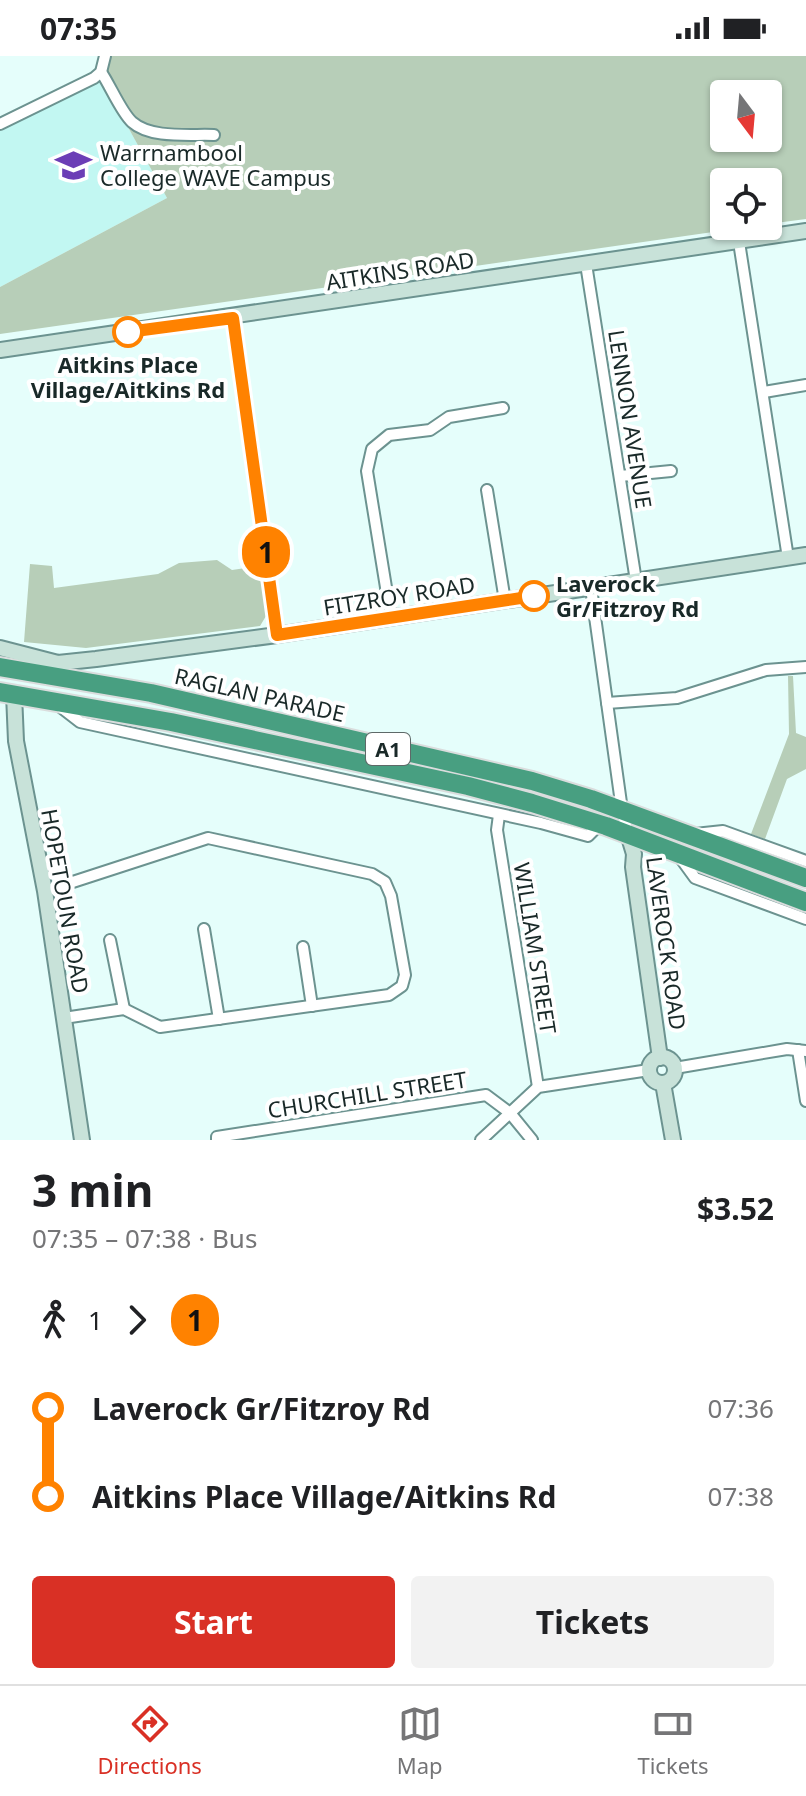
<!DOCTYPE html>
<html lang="en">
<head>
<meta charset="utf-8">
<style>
	:root { --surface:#fff; --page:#f2f2f2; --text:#202124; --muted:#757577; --line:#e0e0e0; --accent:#d93025 }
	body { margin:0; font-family:"Noto Sans",sans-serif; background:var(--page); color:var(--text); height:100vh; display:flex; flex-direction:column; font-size:30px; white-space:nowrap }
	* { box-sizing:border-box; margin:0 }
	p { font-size:26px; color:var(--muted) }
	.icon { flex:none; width:44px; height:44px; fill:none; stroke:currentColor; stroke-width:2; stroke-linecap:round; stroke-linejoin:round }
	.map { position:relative; height:1084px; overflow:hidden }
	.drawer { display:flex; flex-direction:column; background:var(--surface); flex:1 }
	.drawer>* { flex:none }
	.badge { padding:0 16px; border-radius:26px; font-size:28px; line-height:52px }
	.needle { width:52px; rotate:164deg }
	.buttons { position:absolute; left:710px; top:24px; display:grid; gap:16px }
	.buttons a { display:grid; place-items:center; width:72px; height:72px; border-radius:8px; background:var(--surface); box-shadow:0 2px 6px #0004; font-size:40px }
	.map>.badge { position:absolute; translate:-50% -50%; box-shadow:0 0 0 4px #fff }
	.legs { display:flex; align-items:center; gap:12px; height:88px; padding:0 32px; font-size:26px }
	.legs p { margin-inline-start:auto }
	.head { display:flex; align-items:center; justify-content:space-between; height:136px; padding:0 32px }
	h1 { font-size:44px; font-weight:700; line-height:60px }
	.action { display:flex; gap:16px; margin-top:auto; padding:16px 32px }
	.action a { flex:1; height:92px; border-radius:8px; background:var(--accent); color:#fff; font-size:32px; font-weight:700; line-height:92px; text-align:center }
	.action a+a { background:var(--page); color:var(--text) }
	ul { padding:0 32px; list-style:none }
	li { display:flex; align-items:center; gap:28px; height:88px; font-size:30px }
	li i { display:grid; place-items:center; width:12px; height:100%; margin:0 10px; background:currentColor }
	li i::after { content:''; width:20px; height:20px; margin:-10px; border:6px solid; border-radius:50%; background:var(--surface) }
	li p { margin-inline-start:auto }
	li:first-child i { background:linear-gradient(#0000 50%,currentColor 0) }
	li:last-child i { background:linear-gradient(currentColor 50%,#0000 0) }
	.status { display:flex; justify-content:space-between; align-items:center; height:56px; padding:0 40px; background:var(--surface); direction:ltr }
	.status svg { height:22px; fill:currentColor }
	.dock { display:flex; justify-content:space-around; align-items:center; height:112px; border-top:2px solid var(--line); background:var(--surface); font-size:22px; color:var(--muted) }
	.dock a { display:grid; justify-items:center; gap:4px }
	.dock .selected { color:var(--accent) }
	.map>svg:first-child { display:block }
	.built { fill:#c2f7f2 }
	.green { fill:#b7ceb8; fill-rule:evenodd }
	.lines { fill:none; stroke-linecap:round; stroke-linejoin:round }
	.street-casing { stroke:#6c9390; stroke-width:14 }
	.secondary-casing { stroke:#6c9390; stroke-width:18 }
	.highway-casing { stroke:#dadddd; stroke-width:22 }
	.street { stroke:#fff; stroke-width:10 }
	.secondary { stroke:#c8e2d9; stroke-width:14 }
	.highway { stroke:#489f81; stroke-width:18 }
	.line-1-casing { stroke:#fff; stroke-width:18 }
	.line-1 { stroke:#ff8200; stroke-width:12 }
	.stop-1-dot { fill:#fff; stroke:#ff8200; stroke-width:4 }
	.labels { text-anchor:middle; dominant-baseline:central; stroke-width:8; stroke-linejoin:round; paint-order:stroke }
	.shield { fill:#fff; stroke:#5e6968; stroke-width:2 }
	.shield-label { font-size:20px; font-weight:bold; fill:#192928 }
	.poi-label { font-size:22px; fill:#192928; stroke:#fff; text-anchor:start }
	.street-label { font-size:22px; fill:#192928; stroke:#fff }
	.stop-label { font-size:22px; font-weight:bold; fill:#192928; stroke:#fff }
</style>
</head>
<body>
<div class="status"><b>07:35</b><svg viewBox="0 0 49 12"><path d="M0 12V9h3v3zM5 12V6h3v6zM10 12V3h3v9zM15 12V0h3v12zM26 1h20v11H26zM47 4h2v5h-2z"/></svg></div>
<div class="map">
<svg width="806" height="1084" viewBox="0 0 806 1084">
	<rect width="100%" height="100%" fill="#e5fefb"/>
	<path class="built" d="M102,24L167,142L0,231V75Z"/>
	<g class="green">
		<path d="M106,0H806V163L768,168V126H724V170H755L0,278V231L167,142L102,24ZM724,38H768V82H724Z"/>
		<path d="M217,504L232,514L260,510L266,560L260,570L86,592L24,586L30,508L52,510L54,532L158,518L179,507Z"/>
		<path d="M788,620H793L796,677L806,681V713L787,723L765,783L751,778L789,678Z"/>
	</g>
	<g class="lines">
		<defs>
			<g id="street">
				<path d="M101,16C110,29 121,56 132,66C151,83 190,78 214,79"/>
				<path d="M0,68L94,22L101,16L105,0"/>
				<path d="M743,170L745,185"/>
				<path d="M739,186L788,502"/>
				<path d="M586,208L636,525"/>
				<path d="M233,262L277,579"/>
				<path d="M764,336L806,329"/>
				<path d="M620,420L671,415"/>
				<path d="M487,434L505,545"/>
				<path d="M591,532L622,754L628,778"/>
				<path d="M391,562L367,415L372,393L389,379L430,374L449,361L503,352"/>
				<path d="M607,647L677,642L766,614L806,611"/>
				<path d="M58,649L80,666L541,767L588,780L600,768"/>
				<path d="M499,759L497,774L538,1031"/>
				<path d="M695,778L723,775L806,805"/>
				<path d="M679,800L695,822L806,863"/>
				<path d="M45,835L208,782L372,818L385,826L391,840L405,919L402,930L389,939L160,971L124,953L64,962"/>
				<path d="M204,873L219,963"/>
				<path d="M110,884L124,953"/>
				<path d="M303,891L312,950"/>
				<path d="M798,994L806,1045"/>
				<path d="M675,1012L787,993L806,995"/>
				<path d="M217,1084V1081L486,1039L510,1057L532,1084"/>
				<path d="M481,1084L538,1031L649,1014"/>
			</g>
			<g id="secondary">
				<path d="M0,294L806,175"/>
				<path d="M0,592L58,607L96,603L277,579L806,499"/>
				<path d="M14,638L16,685L45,835L82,1084"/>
				<path d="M628,778L634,798L633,811L660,1002"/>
				<circle cx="662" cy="1014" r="13"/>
				<path d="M663,1027L673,1084"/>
			</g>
			<g id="highway">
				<path d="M0,611L151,637L532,725L591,743L806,822"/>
				<path d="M0,636L171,666L468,730L532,747L606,770L806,846"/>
			</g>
		</defs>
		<use href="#street" class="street-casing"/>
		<use href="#secondary" class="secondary-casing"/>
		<use href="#highway" class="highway-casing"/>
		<use href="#street" class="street"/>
		<use href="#secondary" class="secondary"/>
		<use href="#highway" class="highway"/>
	</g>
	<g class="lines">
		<defs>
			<path id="line-1" d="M128,276L233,262L277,579L534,540"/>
		</defs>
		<use href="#line-1" class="line-1-casing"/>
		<use href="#line-1" class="line-1"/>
	</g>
	<defs>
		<symbol id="school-bare" viewBox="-9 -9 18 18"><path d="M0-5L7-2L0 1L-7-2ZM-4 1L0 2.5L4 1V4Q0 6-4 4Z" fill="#6b3eb6" stroke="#fff" stroke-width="2.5" paint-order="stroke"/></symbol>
	</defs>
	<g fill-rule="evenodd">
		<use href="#school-bare" x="48" y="84" width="51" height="51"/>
	</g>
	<g class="stop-1-dot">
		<circle cx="128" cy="276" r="14"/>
		<circle cx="534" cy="540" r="14"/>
	</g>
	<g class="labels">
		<rect class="shield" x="366" y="677" width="44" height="32" rx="6"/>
		<g class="shield-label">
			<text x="388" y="693">A1</text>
		</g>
		<g class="poi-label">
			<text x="100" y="96">Warrnambool<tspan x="100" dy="25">College WAVE Campus</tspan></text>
		</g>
		<g class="street-label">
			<text transform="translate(400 214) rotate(-9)">AITKINS ROAD</text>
			<text transform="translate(631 363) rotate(81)">LENNON AVENUE</text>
			<text transform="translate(399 539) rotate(-9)">FITZROY ROAD</text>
			<text transform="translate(260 638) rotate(13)">RAGLAN PARADE</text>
			<text transform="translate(66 845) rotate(80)">HOPETOUN ROAD</text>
			<text transform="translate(667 887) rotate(82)">LAVEROCK ROAD</text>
			<text transform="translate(536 892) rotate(81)">WILLIAM STREET</text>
			<text transform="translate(367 1038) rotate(-9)">CHURCHILL STREET</text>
		</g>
		<g class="stop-label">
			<text x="128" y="308">Aitkins Place<tspan x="128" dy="25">Village/Aitkins Rd</tspan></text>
			<text x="556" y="527" text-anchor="start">Laverock<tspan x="556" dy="25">Gr/Fitzroy Rd</tspan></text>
		</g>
	</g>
</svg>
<div class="buttons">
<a><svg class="needle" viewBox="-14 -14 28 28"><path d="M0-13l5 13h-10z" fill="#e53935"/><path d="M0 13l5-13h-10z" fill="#757577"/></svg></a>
<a><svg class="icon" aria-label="locate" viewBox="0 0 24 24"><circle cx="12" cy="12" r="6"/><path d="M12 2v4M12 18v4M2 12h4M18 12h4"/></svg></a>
</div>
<b class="badge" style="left:266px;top:496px;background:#ff8200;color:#111">1</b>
</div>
<section class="drawer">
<div class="head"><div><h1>3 min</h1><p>07:35 – 07:38 · Bus</p></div><b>$3.52</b></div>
<div class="legs"><svg class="icon" aria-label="walk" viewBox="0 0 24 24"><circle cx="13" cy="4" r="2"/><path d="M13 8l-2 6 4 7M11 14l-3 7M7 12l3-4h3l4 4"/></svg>1<svg class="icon" aria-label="forward" viewBox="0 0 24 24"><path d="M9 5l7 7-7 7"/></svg><b class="badge" style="background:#ff8200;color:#111">1</b></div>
<ul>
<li><i style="color:#ff8200"></i><b>Laverock Gr/Fitzroy Rd</b><p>07:36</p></li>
<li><i style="color:#ff8200"></i><b>Aitkins Place Village/Aitkins Rd</b><p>07:38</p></li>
</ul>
<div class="action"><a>Start</a><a>Tickets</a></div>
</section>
<nav class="dock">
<a class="selected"><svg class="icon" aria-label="directions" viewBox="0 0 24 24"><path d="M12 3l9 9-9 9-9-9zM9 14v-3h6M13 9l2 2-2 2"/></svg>Directions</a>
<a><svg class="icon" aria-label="map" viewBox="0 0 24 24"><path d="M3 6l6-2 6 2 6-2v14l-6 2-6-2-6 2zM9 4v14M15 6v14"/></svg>Map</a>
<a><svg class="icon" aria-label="tickets" viewBox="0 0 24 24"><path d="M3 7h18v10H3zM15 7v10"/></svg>Tickets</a>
</nav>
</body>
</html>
